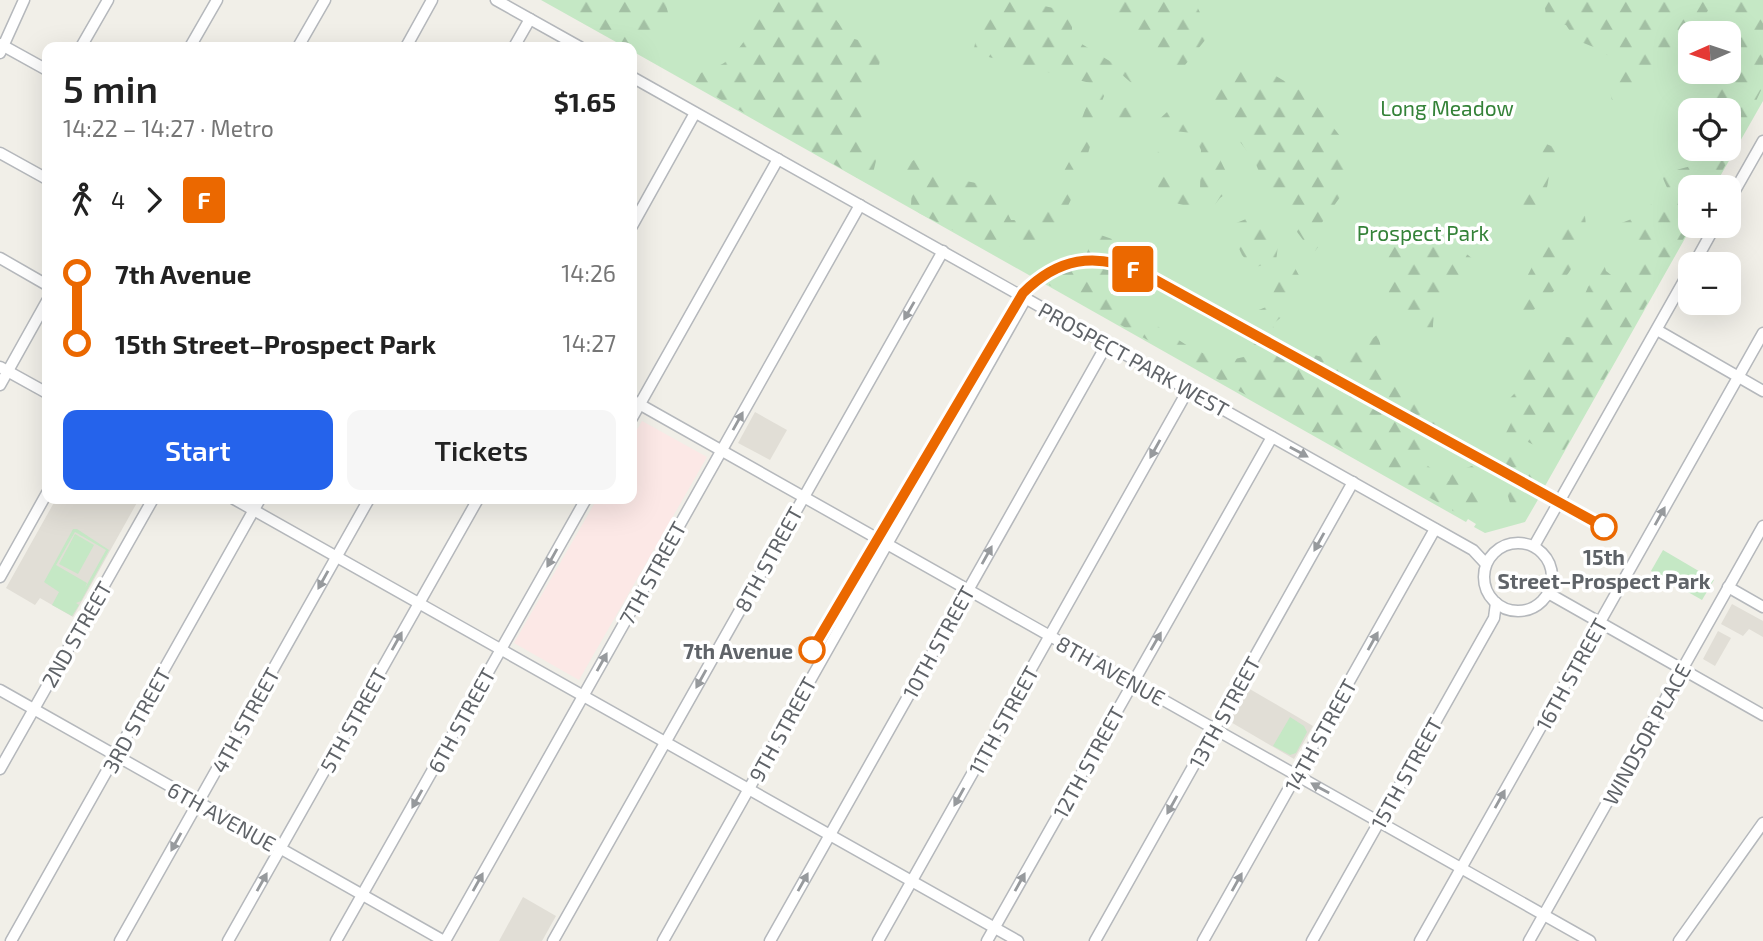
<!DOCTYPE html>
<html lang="en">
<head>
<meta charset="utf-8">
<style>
	:root { --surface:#fff; --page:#f6f6f6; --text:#222; --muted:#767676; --accent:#2563eb }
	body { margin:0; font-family:"Exo 2",sans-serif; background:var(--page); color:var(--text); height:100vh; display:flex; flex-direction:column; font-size:26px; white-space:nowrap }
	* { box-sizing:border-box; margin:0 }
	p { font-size:23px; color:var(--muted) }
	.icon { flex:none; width:38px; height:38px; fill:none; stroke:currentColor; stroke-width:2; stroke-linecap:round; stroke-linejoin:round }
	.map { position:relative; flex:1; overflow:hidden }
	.drawer { position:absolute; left:42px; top:42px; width:595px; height:462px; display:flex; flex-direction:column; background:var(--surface); border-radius:14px; box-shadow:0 7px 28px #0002 }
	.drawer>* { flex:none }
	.badge { padding:0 14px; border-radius:5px; font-size:24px; line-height:46px }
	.needle { width:46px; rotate:267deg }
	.tools { position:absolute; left:1678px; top:21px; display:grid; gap:14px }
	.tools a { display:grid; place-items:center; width:63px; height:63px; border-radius:14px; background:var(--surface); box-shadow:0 7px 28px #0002; font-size:35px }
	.map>.badge { position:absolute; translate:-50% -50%; box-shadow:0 0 0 4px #fff }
	.legs { display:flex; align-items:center; gap:10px; height:77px; padding:0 21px; font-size:23px }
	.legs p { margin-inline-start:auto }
	.head { display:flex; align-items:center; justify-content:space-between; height:119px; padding:0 21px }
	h1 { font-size:38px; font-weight:600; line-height:52px }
	.primary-button { display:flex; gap:14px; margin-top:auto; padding:14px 21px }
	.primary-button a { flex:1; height:80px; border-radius:14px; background:var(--accent); color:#fff; font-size:28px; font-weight:600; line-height:80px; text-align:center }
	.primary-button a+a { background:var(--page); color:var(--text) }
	ul { padding:0 21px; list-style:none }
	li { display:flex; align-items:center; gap:24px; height:70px; font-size:26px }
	li i { display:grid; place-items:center; width:10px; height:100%; margin:0 9px; background:currentColor }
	li i::after { content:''; width:18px; height:18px; margin:-9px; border:5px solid; border-radius:50%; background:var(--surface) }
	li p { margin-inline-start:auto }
	li:first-child i { background:linear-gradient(#0000 50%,currentColor 0) }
	li:last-child i { background:linear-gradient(currentColor 50%,#0000 0) }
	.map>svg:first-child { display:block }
	.education { fill:#e1ded6 }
	.medical { fill:#fce8e6 }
	.green { fill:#c5e8c5; fill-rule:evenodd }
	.forest { fill:url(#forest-firs) }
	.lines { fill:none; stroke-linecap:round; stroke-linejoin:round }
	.minor-casing { stroke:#b5b8bc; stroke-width:13 }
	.minor { stroke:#fff; stroke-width:10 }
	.oneway { fill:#979a9d }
	.line-1-casing { stroke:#fff; stroke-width:16 }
	.line-1 { stroke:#eb6800; stroke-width:10 }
	.stop-1-dot { fill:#fff; stroke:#eb6800; stroke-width:3.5 }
	.labels { text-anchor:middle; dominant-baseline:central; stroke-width:7; stroke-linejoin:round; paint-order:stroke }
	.park-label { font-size:21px; fill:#348238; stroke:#fff }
	.street-label { font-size:21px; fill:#5f6368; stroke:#fff }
	.stop-label { font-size:21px; font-weight:bold; fill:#5f6368; stroke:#fff }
</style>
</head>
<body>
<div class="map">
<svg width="1763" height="941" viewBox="0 0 1763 941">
	<defs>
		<pattern id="forest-firs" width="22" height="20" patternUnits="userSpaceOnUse" patternTransform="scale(1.75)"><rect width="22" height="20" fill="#c5e8c5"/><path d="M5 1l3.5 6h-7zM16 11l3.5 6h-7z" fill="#a3c0a4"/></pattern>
	</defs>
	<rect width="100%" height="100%" fill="#f1efe8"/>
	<g class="education">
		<path d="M755,412L787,430L770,460L738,443Z"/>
		<path d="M56,499H139L73,617L40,598L35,605L6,588Z"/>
		<path d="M1732,604L1763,621V637L1749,629L1743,636L1721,624Z"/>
		<path d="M1718,631L1731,638L1715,666L1703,659Z"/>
		<path d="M1248,688L1313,726L1294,759L1229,721Z"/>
		<path d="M523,897L556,916L542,941H499Z"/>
	</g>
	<path class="medical" d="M642,421L707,457L579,680L514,643L597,499H632V438Z"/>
	<g class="green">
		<path d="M541,0H1763V101L1714,187H1690V226H1692L1545,486L1543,485L1540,490L1543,491L1525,522L1485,533L1474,527L1476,524L1468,519L1466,522L632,51V47H625ZM1690,33H1729V72H1690ZM1690,110H1729V149H1690Z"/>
		<path d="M73,529H77L109,550L81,601L76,603L79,605L72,616L52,605L59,592L44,582ZM75,532L106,550L85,588L87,583L56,565Z"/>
		<path d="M75,534L94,545L78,574L59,564Z"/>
		<path d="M1663,550L1714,580L1702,600L1651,571Z"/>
		<path d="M1290,717L1304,726L1307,732L1296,753L1290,755L1273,746Z"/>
	</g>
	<g class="forest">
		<path d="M562,0H665L669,17L646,41L635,36L627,46L583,20Z"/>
		<path d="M769,0H830L828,10L851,38L883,47L878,70L857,130L877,157L870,185L692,83C703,66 709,72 724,63C741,52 758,18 769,0Z"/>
		<path d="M993,0H1039L1044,6L1072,12V38L1121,68L1130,65L1138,68L1147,83L1144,86L1136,87L1120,73L1108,78L1101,77L1098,83L1104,96L1101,104L1114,111L1127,107L1135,113L1130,125C1113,123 1112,113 1100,111C1092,141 1072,219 1046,235C1035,242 1016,244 1004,248L986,241L976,242L919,213L911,205L912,187L906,172L908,164L924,153L930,166L946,177L976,183L990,191L1013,189L1021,197L1005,208L1011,220H1037L1069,162L1072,146L1090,96V83L973,53L982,11Z"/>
		<path d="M1087,0H1191L1195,2L1210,34L1181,70L1135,31Z"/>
		<path d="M1544,0H1714C1693,41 1653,69 1626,105L1612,100L1609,89L1614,59L1596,48L1576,40L1566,25L1547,24Z"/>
		<path d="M1738,0H1763V86L1731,155L1713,187H1690V223L1673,201L1661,174L1706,162L1717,149H1729V110H1711L1706,72H1729V33H1720Z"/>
		<path d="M1242,64L1264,69L1308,95L1347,145V174L1343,193L1321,224L1322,242L1315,251L1303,240L1269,194L1254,160L1198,87L1224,85Z"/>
		<path d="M1180,100L1208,135L1234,188L1220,198L1209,212L1172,202L1159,191L1151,147C1170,158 1168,167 1170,187L1200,190L1201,150L1193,133L1164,130L1151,135L1153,125Z"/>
		<path d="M1544,143L1556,148V155L1549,161C1550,180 1547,197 1535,212L1529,211L1521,202L1528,182L1536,172V160Z"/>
		<path d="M1660,196L1677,223L1689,229L1561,456L1543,439L1538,447L1526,441L1522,446L1521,458L1516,470L1548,472L1533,501L1529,498L1530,491L1517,488C1517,498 1525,502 1526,512L1514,516L1507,493L1499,447L1515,415L1511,409L1501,408V402L1510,398L1519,389L1529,390L1533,384L1512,380V370L1526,359L1533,361L1539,347L1550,335L1575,338L1576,315L1588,287L1604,264L1606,271L1615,278L1635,269L1634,252L1614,237L1619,224L1639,216Z"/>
		<path d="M1574,213L1585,216C1591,256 1555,294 1526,316L1516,315V298L1532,267L1561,222Z"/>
		<path d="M1246,219L1260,227L1278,246L1276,261L1253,268L1242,255L1229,226Z"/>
		<path d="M1095,233L1112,239L1121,272L1122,288L1143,317L1188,346L1222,362L1252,355L1241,326L1244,316L1266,307L1290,259L1301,279L1292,308L1272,325L1284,341L1303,352L1326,358L1347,359L1378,334C1381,348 1384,364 1391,377C1403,400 1432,410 1445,432L1425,464L1449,481L1451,469L1457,465L1466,468L1472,466L1478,471L1477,482L1490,508L1484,511L1457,513L1049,285L1069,249L1086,255Z"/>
		<path d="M1431,233L1468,255L1485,269L1483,274C1443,286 1436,282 1433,328C1414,330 1389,321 1388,299C1388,291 1391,285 1389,277C1387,265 1381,256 1376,246L1381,239L1390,240L1402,249L1427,239Z"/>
	</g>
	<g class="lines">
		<defs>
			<g id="minor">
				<path d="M496,0L580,47"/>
				<path d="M0,44L47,70"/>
				<path d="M81,47L108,0"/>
				<path d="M190,47L217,0"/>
				<path d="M298,47L325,0"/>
				<path d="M406,47L432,0"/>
				<path d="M514,47L530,19"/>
				<path d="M0,53L24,0"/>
				<path d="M632,77L1473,550L1486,564"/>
				<path d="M0,153L47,179"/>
				<path d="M1729,201L1763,141"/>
				<path d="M632,226L695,113"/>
				<path d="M0,258L47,285"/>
				<path d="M1694,264L1715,226"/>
				<path d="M1657,330L1763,391"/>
				<path d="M0,367L47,393"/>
				<path d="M0,385L47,301"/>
				<path d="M632,400L1590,941"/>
				<path d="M632,418L778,159"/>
				<path d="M234,499L1018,941"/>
				<circle cx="1518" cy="577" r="34"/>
				<path d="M1534,546L1690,270"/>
				<path d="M0,577L47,493"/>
				<path d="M1728,587L1763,607"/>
				<path d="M1548,593L1763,715"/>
				<path d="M0,690L444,941"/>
				<path d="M0,769L153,499"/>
				<path d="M11,941L260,499"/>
				<path d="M120,941L369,499"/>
				<path d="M228,941L478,499"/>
				<path d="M336,941L586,499"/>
				<path d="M445,941L860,205"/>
				<path d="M553,941L943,251"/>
				<path d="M663,941L1026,298"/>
				<path d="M770,941L1107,344"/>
				<path d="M878,941L1188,390"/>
				<path d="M987,941L1272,437"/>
				<path d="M1095,941L1353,482"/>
				<path d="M1203,941L1435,529"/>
				<path d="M1312,941L1494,618L1496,603"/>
				<path d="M1420,941L1763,333"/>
				<path d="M1529,941L1763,526"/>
				<path d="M1679,941L1763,823"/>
			</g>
		</defs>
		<use href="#minor" class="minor-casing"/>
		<use href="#minor" class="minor"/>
	</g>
	<defs><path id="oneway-solid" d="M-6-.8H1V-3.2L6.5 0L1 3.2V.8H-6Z" transform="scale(1.75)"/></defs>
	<g class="oneway">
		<use href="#oneway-solid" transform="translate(909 311) rotate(120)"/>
		<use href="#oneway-solid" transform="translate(738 421) rotate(-61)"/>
		<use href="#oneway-solid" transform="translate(1155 449) rotate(119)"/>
		<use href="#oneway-solid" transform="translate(1299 452) rotate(29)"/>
		<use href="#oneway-solid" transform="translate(1660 516) rotate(-61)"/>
		<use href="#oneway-solid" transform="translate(1319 542) rotate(119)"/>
		<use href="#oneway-solid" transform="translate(987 555) rotate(-61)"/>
		<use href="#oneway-solid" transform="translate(552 558) rotate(119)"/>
		<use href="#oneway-solid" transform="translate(323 580) rotate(119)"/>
		<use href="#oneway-solid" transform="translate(397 641) rotate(-61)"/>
		<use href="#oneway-solid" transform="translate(1156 641) rotate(-60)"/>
		<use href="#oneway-solid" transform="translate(1373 641) rotate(-61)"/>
		<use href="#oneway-solid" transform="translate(602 662) rotate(-61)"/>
		<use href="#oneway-solid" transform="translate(701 679) rotate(119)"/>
		<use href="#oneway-solid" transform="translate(1320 788) rotate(-151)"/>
		<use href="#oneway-solid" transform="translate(959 797) rotate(119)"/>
		<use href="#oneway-solid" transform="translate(417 799) rotate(119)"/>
		<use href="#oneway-solid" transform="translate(1500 799) rotate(-61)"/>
		<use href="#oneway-solid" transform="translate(1172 805) rotate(119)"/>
		<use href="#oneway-solid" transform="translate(176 842) rotate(119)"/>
		<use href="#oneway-solid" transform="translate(262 882) rotate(-61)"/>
		<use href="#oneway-solid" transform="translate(478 882) rotate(-61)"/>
		<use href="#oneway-solid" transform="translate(803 882) rotate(-61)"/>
		<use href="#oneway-solid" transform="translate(1020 882) rotate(-61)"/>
		<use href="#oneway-solid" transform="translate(1237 882) rotate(-61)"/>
	</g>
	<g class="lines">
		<defs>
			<path id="line-1" d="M812,650L1023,293C1058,258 1094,252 1139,271L1604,527"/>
		</defs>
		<use href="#line-1" class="line-1-casing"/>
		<use href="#line-1" class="line-1"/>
	</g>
	<g class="stop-1-dot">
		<circle cx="1604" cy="527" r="12"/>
		<circle cx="812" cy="650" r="12"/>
	</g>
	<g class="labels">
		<g class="park-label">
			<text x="1447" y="107">Long Meadow</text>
			<text x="1423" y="232">Prospect Park</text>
		</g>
		<g class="street-label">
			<text transform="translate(1134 359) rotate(29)">PROSPECT PARK WEST</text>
			<text transform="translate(768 559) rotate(-61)">8TH STREET</text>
			<text transform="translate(652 573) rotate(-61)">7TH STREET</text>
			<text transform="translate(76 634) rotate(-60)">2ND STREET</text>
			<text transform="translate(938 642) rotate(-61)">10TH STREET</text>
			<text transform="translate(1111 670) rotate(29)">8TH AVENUE</text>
			<text transform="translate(1571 674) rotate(-61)">16TH STREET</text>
			<text transform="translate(1224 712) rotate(-61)">13TH STREET</text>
			<text transform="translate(136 720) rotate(-61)">3RD STREET</text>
			<text transform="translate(245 720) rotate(-61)">4TH STREET</text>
			<text transform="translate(353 720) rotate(-61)">5TH STREET</text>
			<text transform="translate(461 720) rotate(-61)">6TH STREET</text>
			<text transform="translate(1003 720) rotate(-61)">11TH STREET</text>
			<text transform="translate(782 729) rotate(-61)">9TH STREET</text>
			<text transform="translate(1646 734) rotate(-61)">WINDSOR PLACE</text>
			<text transform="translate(1320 735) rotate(-61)">14TH STREET</text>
			<text transform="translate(1088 762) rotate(-61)">12TH STREET</text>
			<text transform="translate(1406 773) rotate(-61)">15TH STREET</text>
			<text transform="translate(222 816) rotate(29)">6TH AVENUE</text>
		</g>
		<g class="stop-label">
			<text x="1604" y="556">15th<tspan x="1604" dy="24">Street–Prospect Park</tspan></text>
			<text x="793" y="650" text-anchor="end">7th Avenue</text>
		</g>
	</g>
</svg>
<div class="tools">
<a><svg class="needle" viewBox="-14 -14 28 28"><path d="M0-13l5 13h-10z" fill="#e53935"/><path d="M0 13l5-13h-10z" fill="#767676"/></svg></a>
<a><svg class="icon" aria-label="locate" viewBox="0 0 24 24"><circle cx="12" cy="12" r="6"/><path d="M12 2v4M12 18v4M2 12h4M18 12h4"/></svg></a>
<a>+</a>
<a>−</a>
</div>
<b class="badge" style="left:1133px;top:269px;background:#eb6800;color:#fff">F</b>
<section class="drawer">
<div class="head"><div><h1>5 min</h1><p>14:22 – 14:27 · Metro</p></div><b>$1.65</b></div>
<div class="legs"><svg class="icon" aria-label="walk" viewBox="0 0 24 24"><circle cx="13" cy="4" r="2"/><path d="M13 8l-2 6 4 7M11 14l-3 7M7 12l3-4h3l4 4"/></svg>4<svg class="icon" aria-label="forward" viewBox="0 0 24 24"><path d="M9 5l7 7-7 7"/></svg><b class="badge" style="background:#eb6800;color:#fff">F</b></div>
<ul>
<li><i style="color:#eb6800"></i><b>7th Avenue</b><p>14:26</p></li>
<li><i style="color:#eb6800"></i><b>15th Street–Prospect Park</b><p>14:27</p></li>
</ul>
<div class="primary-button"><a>Start</a><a>Tickets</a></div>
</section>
</div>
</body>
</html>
